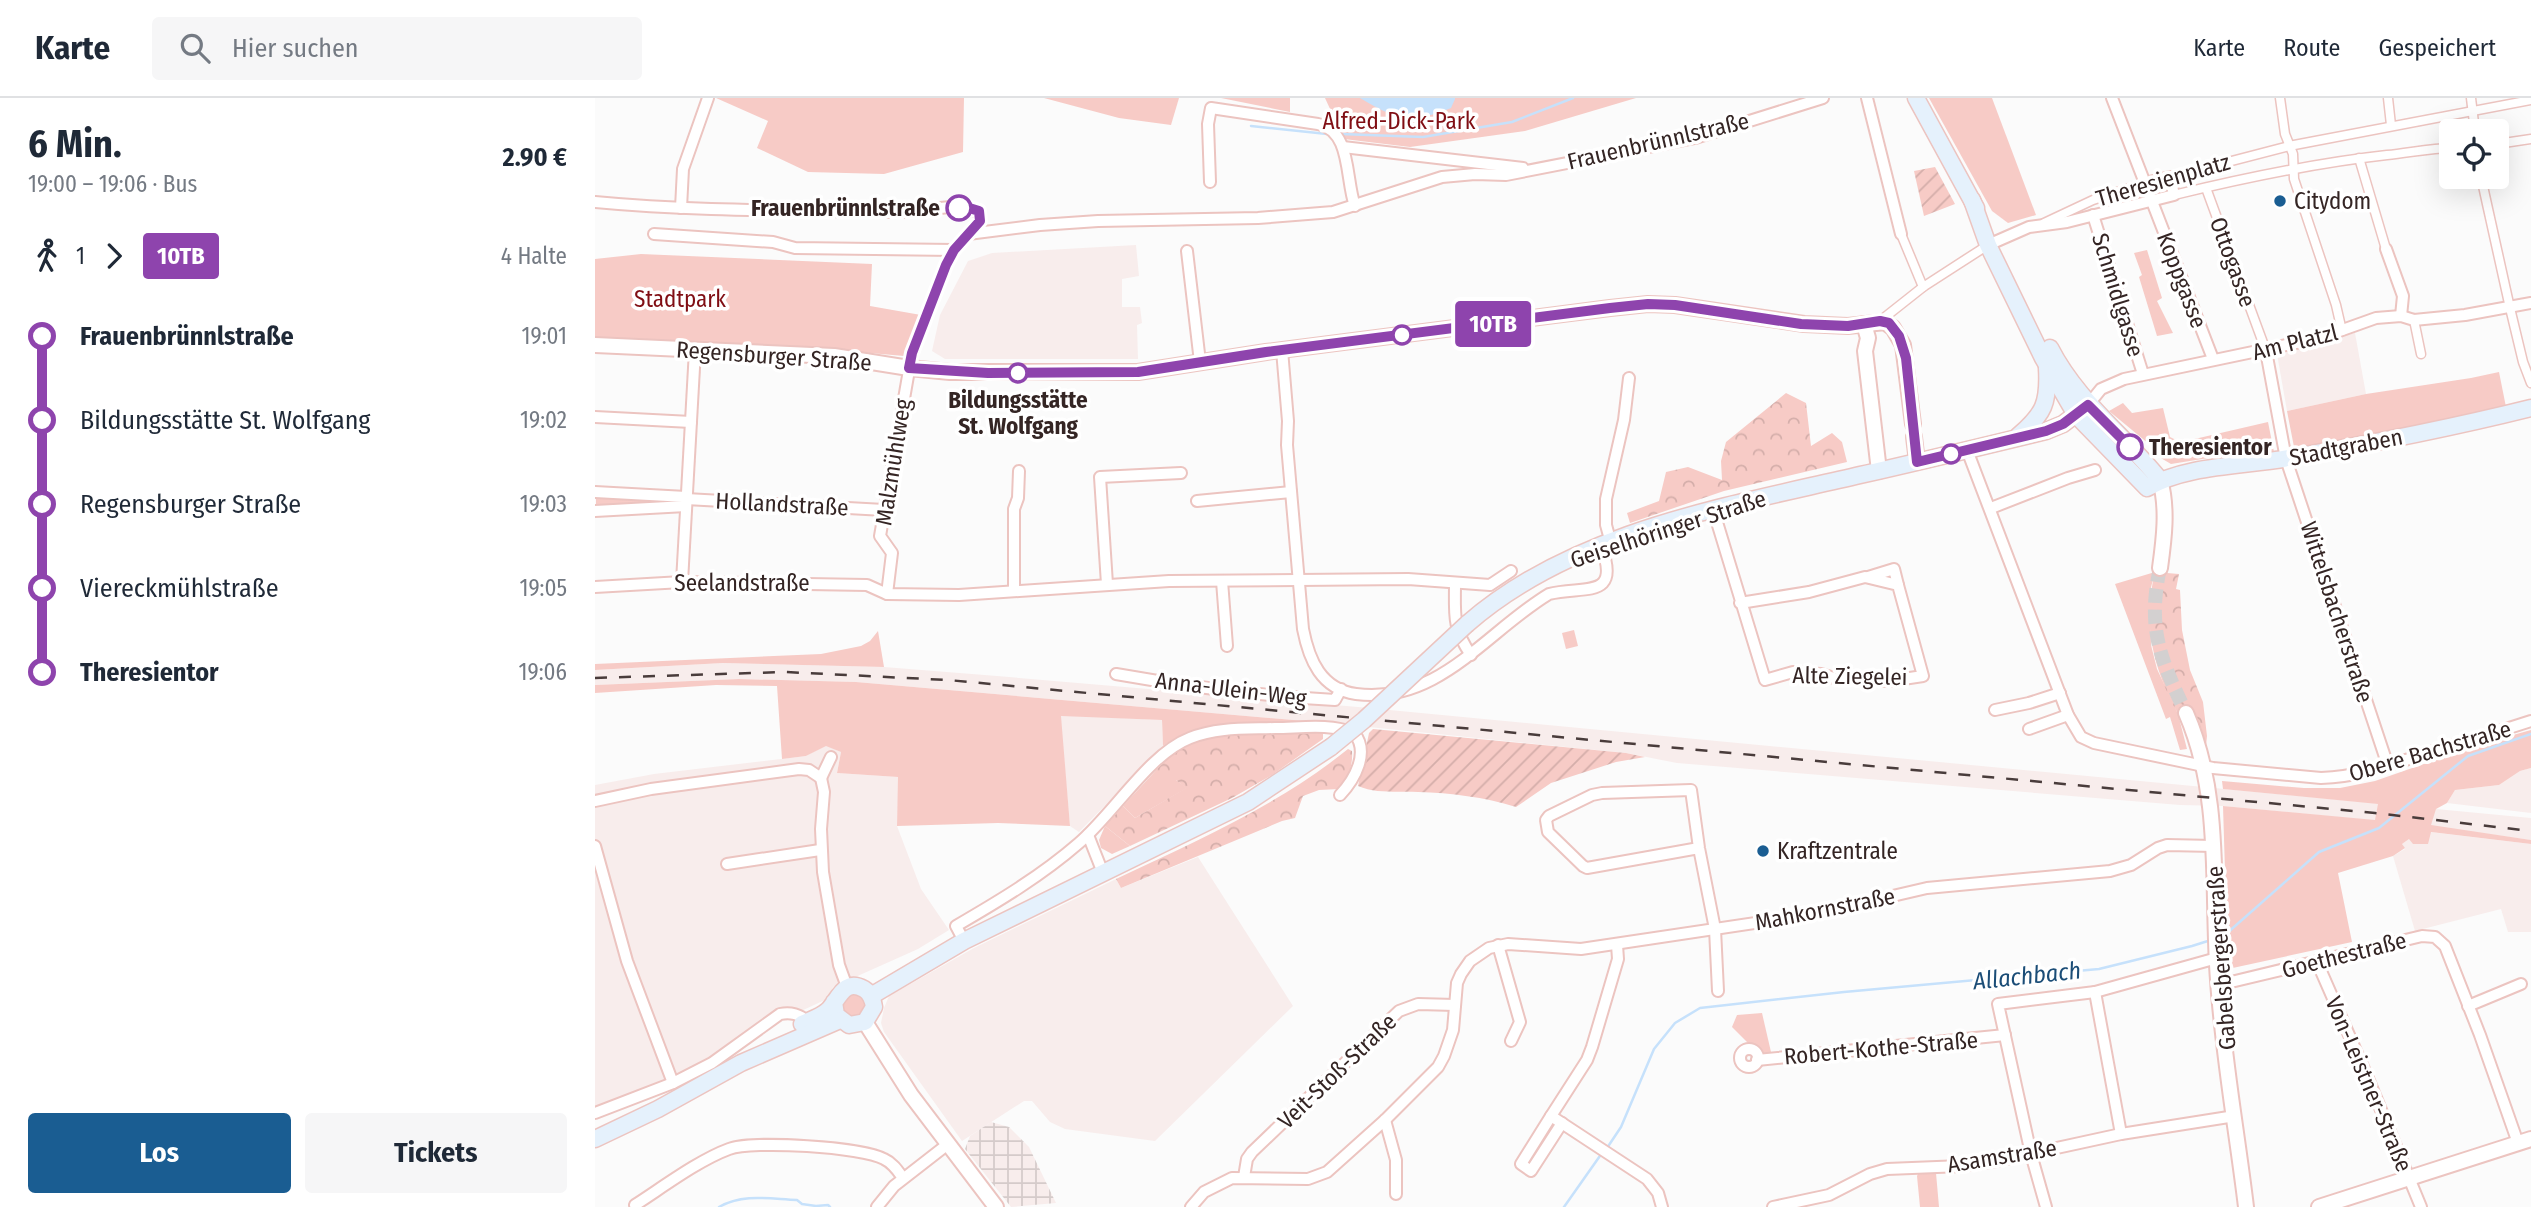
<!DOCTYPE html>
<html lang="de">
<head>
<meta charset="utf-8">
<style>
	:root { --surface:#fff; --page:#f6f6f7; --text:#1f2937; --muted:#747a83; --line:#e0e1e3; --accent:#1a5d92 }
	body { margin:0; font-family:"Fira Sans Condensed",sans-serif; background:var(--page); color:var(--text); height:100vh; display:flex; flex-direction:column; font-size:26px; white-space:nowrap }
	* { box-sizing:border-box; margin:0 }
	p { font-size:23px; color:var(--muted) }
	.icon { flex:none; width:38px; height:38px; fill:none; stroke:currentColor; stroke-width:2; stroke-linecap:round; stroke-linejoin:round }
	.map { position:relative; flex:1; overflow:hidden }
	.drawer { display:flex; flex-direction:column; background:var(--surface); width:595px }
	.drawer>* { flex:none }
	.badge { padding:0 14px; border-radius:5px; font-size:24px; line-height:46px }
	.buttons { position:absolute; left:1844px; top:21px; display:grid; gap:14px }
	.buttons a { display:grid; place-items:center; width:70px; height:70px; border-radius:7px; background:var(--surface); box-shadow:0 7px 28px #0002; font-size:35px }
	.map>.badge { position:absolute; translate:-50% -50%; box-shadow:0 0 0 4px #fff }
	.legs { display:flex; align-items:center; gap:10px; height:77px; padding:0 28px; font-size:23px }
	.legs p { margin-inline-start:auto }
	.summary { display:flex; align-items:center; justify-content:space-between; height:119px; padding:0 28px }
	h1 { font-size:38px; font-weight:700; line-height:52px }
	.action { display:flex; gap:14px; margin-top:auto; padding:14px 28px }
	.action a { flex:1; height:80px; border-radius:7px; background:var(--accent); color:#fff; font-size:28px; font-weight:700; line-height:80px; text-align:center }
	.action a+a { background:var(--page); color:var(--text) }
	ul { padding:0 28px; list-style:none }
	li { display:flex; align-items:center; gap:24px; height:84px; font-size:26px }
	li i { display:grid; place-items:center; width:10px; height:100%; margin:0 9px; background:currentColor }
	li i::after { content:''; width:18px; height:18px; margin:-9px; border:5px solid; border-radius:50%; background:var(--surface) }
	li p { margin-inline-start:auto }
	li:first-child i { background:linear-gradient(#0000 50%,currentColor 0) }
	li:last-child i { background:linear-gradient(currentColor 50%,#0000 0) }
	header { display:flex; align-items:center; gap:42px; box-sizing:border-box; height:98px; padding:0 35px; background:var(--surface); border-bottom:2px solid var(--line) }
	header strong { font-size:33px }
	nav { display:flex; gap:38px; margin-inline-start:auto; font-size:24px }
	.search { width:490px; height:63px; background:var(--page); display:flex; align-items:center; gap:18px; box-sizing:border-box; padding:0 24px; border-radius:7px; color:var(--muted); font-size:26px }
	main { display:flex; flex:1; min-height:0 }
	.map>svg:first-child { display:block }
	.built { fill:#f8edec }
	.industrial { fill:url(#industrial-grid) }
	.green { fill:#f7cbc6 }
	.forest { fill:url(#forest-crowns) }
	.garden { fill:url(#garden-furrows) }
	.water { fill:#c6e1fb }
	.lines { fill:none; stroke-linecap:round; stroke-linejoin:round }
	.stream { stroke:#c6e1fb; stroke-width:2.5 }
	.tertiary-tunnel { stroke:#d3d0d0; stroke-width:14; stroke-dasharray:14 7; stroke-linecap:butt }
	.pedestrian-casing { stroke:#ecc4c0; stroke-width:11 }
	.minor-casing { stroke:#ecc4c0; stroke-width:14 }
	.tertiary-casing { stroke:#ecc4c0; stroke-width:18 }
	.secondary-casing { stroke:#ecc4c0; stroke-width:19 }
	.pedestrian { stroke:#fff; stroke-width:8 }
	.minor { stroke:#fff; stroke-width:10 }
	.tertiary { stroke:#fff; stroke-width:14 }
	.secondary { stroke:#e5f1fc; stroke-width:16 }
	.rail { stroke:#493c3b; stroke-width:2.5; stroke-dasharray:12 12; stroke-linecap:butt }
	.secondary-bridge-casing { stroke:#ecc4c0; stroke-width:19; stroke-linecap:butt }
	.secondary-bridge { stroke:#e5f1fc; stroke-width:16 }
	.line-1-casing { stroke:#fff; stroke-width:16 }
	.line-1 { stroke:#8e44ad; stroke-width:10 }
	.poi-dot { fill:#1a5d92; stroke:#fff; stroke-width:2.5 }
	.stop-1-dot { fill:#fff; stroke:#8e44ad; stroke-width:3.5 }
	.labels { text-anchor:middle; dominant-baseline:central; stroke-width:7; stroke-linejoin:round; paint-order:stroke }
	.park-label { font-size:23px; fill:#800e14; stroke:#fff }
	.street-label { font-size:23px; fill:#342524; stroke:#fff }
	.poi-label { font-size:23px; fill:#342524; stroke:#fff; text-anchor:start }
	.stop-label { font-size:23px; font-weight:bold; fill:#342524; stroke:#fff; text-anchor:end }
	.water-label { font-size:24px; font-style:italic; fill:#1b4d77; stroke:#fff }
</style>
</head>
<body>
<header>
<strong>Karte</strong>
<div class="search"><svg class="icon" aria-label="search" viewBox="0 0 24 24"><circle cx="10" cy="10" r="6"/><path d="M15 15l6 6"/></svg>Hier suchen</div>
<nav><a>Karte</a><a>Route</a><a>Gespeichert</a></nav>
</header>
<main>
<section class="drawer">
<div class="summary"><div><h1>6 Min.</h1><p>19:00 – 19:06 · Bus</p></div><b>2.90 €</b></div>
<div class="legs"><svg class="icon" aria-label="walk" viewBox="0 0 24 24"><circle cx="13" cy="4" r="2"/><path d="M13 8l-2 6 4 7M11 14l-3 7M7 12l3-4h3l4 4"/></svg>1<svg class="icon" aria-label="forward" viewBox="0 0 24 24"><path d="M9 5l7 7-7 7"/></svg><b class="badge" style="background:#8e44ad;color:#fff">10TB</b><p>4 Halte</p></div>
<ul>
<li><i style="color:#8e44ad"></i><b>Frauenbrünnlstraße</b><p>19:01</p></li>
<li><i style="color:#8e44ad"></i><span>Bildungsstätte St. Wolfgang</span><p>19:02</p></li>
<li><i style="color:#8e44ad"></i><span>Regensburger Straße</span><p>19:03</p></li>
<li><i style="color:#8e44ad"></i><span>Viereckmühlstraße</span><p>19:05</p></li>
<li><i style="color:#8e44ad"></i><b>Theresientor</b><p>19:06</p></li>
</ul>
<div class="action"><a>Los</a><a>Tickets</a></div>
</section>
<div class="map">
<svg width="1936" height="1109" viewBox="0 0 1936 1109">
	<defs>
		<pattern id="industrial-grid" width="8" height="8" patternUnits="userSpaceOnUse" patternTransform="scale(1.75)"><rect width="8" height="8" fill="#f8edec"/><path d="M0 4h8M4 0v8" fill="none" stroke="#d5cbca"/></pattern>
		<pattern id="forest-crowns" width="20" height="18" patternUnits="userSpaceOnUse" patternTransform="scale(1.75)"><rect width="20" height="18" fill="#f7cbc6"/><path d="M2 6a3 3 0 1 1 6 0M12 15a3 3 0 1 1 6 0" fill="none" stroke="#d4aeaa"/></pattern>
		<pattern id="garden-furrows" width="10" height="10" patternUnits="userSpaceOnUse" patternTransform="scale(1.75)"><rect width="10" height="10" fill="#f7cbc6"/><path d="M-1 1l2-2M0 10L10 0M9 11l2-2" fill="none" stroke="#d4aeaa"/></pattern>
	</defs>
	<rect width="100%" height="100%" fill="#fbfbfb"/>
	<g class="built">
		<path d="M541,147L544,178L527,181V209H545L547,225L542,227L543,261H350L337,253L345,217L373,163L397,155Z"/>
		<path d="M1760,235L1771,296L1692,313L1682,256Z"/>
		<path d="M128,565L289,569L402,578L763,609L1841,711L1936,720V742L1836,728L1628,708L1585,707L1082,665L1031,655L744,626L261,584L144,581L0,587V572Z"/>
		<path d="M465,617L567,622L568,648L484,734L475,728Z"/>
		<path d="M231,647L246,654L242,675L304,679L302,728L326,791L354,832L323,851L238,889L232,901L178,926L65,994L0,1021V687L59,676L211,658Z"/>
		<path d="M1936,670V715L1852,705L1860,692L1904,687L1925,673Z"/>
		<path d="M1835,734L1936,746V834H1913L1906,811L1820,833L1798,758L1810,751L1807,746L1814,741Z"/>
		<path d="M603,759L698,908L560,1043L470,1031L455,1024L437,1003H429L367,1043L289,934L286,925L289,910L294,898L379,850L521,781L526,790Z"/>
	</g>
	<path class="industrial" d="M396,1024L414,1029L434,1049L461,1105L416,1109L370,1051L375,1038Z"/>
	<g class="green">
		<path d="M121,0H369L368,54L289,76L213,74L162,50L173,23Z"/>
		<path d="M449,0H584L576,27L524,20Z"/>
		<path d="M626,0H695V14Z"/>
		<path d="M730,0H1041L930,33L815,49L749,41Z"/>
		<path d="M1334,0H1397L1441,117L1413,125L1397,113Z"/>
		<path d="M1552,152L1567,200L1562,203L1578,235L1562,238L1544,179L1547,177L1539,155Z"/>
		<path d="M46,156L277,166L275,208L326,217L309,258L241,252L0,241V161Z"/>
		<path d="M1904,274L1911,309L1705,351L1699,349L1692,313L1771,296L1876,280Z"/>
		<path d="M1528,305L1537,315L1568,310L1575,339L1583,343H1591L1673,324L1679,354L1632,357L1576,366L1559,356L1554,346L1514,313Z"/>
		<path d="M1,400L62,403V405L1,409Z"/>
		<path d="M1560,474L1555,493L1556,547L1562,571L1583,616L1592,651L1585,652L1575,619L1571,621L1520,486Z"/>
		<path d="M979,532L983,548L971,551L967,535Z"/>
		<path d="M283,533L289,569L128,565L0,572V566L226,556L266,548L275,543Z"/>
		<path d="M144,581L261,584L733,625C680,626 613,617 568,648L567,622L466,618L475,728L403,725L302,728L303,679L242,675L246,654L231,648L211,658L187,661L182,588L121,587L0,595V587Z"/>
		<path d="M1936,632V670L1925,673L1904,687L1860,692L1852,705L1841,711L1836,727L1936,742V746L1836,734L1833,746H1818L1814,741L1807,746L1810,750L1798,758L1743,775L1757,844L1633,871L1628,708L1780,722L1783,706L1628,691L1627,683L1709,690H1745L1780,683L1886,646Z"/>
		<path d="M552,682H581L592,690L540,720L528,708Z"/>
		<path d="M510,728L535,748L517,756L506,750L504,742Z"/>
		<circle cx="259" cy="907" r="12"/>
		<path d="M1167,915L1176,954L1168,956L1162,949L1154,946L1137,929L1142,917Z"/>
		<path d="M1341,1075L1344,1109H1325L1322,1078L1323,1076Z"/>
	</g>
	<g class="forest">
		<path d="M1191,295L1211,305L1216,348L1237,335L1247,344L1252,364L1129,393L1035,425L1032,415L1064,403L1071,374L1093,369L1127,382L1126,363L1131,344Z"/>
		<path d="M1560,474L1584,476L1581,491L1585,492L1587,532L1595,572L1608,604L1612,638L1611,648L1593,611L1583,616C1558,569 1547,527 1560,474Z"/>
		<path d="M728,633V641L677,677L637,700L535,748L510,728L528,708L540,720L591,690L581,682H552C561,673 569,662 580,655C622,627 680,635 728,633Z"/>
		<path d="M753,651L757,653C758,667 754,679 744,691L724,692L708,698L700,720L687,723L526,790L521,781C601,743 684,707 753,651Z"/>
	</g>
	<g class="garden">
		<path d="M1340,69L1360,106L1329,118L1319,73Z"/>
		<path d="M778,631L1031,655L1050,659L1021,664L956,685L921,709C889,699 856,695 823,694C803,693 782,696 763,688L774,635Z"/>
	</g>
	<path class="water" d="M765,0H860V1L856,10C817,26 801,22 765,0Z"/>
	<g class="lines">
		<g class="stream">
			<path d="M656,28L732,36"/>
			<path d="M746,36L828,39L917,24L978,0"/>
			<path d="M1626,838L1631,836L1724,754L1784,730L1873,658L1936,636"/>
			<path d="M1012,1050L1026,1029L1059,951L1080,925L1105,910L1249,894L1504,871L1597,848L1616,842"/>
			<path d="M124,1109C148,1095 175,1101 202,1102L207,1106L221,1108L233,1107L235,1109"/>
			<path d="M969,1109L1007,1055"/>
		</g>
		<path class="tertiary-tunnel" d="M1565,470C1552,531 1565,560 1591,615"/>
		<defs>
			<g id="pedestrian">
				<path d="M1685,0L1690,36L1698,56L1699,81L1741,207L1747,233"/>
				<path d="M1793,0L1796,27"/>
				<path d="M1876,0L1879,25"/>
				<path d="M1902,46L1936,41"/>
				<path d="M1764,60L1791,151"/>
				<path d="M1575,79L1694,48L1936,2"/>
				<path d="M1886,79L1915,210L1928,264L1936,285"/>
				<path d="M1611,90L1671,253"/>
				<path d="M1579,97C1649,80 1720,65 1792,57C1814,55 1835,50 1857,50"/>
				<path d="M1449,125L1498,102L1550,85"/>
				<path d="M1306,136L1328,189"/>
				<path d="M1819,222L1826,256"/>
				<path d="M1285,223L1328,189L1393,147"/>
			</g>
			<g id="minor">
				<path d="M1272,0L1306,136"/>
				<path d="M1517,0L1618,261"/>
				<path d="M748,49L928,70"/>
				<path d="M615,84L613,26L616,10L723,26C757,33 750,81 760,108"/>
				<path d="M0,104C103,114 207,112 310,114C333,114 363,103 384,113L385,123L359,152L351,167L317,255L285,438L297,455L292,496L364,497L574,483L813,481L895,487L916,473"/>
				<path d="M86,110L88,71L113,0"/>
				<path d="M1498,117L1548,276"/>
				<path d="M59,136L178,144L200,150L359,152"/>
				<path d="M373,136L445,127L503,123L663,120L738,114L847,79L880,76L911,77L1100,40L1228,0"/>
				<path d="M1393,147L1434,129L1472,124L1579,97L1575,79L1550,85"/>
				<path d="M1791,151L1808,198L1806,218"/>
				<path d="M592,153L605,264"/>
				<path d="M687,252L693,323L692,347L708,531C714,562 726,591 761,596C843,607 892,533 954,496C988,487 1027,503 1006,448"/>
				<path d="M1671,253L1691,361L1793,668"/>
				<path d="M1493,307L1506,291L1529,281L1725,240L1781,220L1806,218L1819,222L1870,217L1936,205"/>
				<path d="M0,319L96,324"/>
				<path d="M1372,352L1473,617L1486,639L1499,645L1618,670L1726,680C1761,679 1793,668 1826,657C1863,646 1899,635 1936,623"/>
				<path d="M0,394L91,399"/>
				<path d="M91,401L289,412"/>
				<path d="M602,403L696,394"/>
				<path d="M1396,410L1473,380L1500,372"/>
				<path d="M1118,411L1170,582L1198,574L1226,576L1239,580L1295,583L1328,578L1303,487L1270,479L1214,494L1145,505"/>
				<path d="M0,413L91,408"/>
				<path d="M1016,445L1011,427V401L1029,322L1034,280"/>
				<path d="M1273,479L1299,471L1303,487"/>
				<path d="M627,483L632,548"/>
				<path d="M87,484L100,252"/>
				<path d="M860,485C860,516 857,530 876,557"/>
				<path d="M512,486L505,379L586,375"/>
				<path d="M0,489L87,484L272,487L292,496"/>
				<path d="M419,492V411L423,400L424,373"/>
				<path d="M521,576C594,589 667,598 740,602L746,591"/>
				<path d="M1400,612L1434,605L1465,595"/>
				<path d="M1434,631L1473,617"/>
				<path d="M226,680L229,694L226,731L228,774L244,867L252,889"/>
				<path d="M226,680L236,659"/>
				<path d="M0,703L56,691L204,671L214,672L226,680"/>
				<path d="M493,737L508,775"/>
				<path d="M0,748L32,863L78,985"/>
				<path d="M1104,750L992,770L988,768L953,734L951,722L954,718L997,697L1007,695L1096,692L1104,750L1120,831L1123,893"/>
				<path d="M132,766L225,752"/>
				<path d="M369,843L361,828C404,803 446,778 484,745C519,715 554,656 595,640C622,629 652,631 680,630C705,630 734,625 759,635C775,654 760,681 745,697"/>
				<path d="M903,847L925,924L916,943"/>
				<path d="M1022,847L1023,861L997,949L992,962L956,1018L1052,1081L1063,1095L1067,1109"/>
				<path d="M1722,864L1772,978L1826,1109"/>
				<path d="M1623,884H1636L1827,838L1840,839L1850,848L1885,937L1923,1045"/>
				<path d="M1500,894L1526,1036"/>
				<path d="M1873,908L1926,886"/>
				<circle cx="1154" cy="960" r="9"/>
				<path d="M1162,962L1410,937"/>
				<path d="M0,1015L78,985L117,965L185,916C195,914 206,916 212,924"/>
				<path d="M956,1018L926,1066L936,1073L967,1025"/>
				<path d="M790,1022L801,1062V1096"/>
				<path d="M649,1079L652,1061L657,1054L804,913L823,906L860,907"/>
				<path d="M40,1107C68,1089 104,1062 134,1051C157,1042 268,1049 289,1061C298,1065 303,1073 308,1080"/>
				<path d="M282,1109L299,1088L353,1046"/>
				<path d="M596,1109L609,1094L637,1080L713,1081L732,1074L790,1022L843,969L849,958L858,932L862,885L866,876L875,863L894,850L913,846L986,851L1220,816L1332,790L1515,773L1536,767L1563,750L1572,747L1619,748"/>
				<path d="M1178,1109L1234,1097L1275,1076L1292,1071L1367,1068L1402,1063L1526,1036L1640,1018"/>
				<path d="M1451,1109L1436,1056L1403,906L1500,894L1622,860"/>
			</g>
			<g id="tertiary">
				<path d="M1269,226L1273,240L1270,253L1284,373"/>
				<path d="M0,247L239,258L314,270L355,274H543L671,254L1015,210L1053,206L1080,207L1209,226L1253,228L1290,224L1298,230L1308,247L1318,326"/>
				<path d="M1319,339L1322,364"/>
				<path d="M1565,382C1573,410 1569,441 1565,470"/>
				<path d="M1591,615C1628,700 1616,792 1623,882C1628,958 1642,1034 1651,1109"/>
				<path d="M270,924L316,997L401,1109"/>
				<path d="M1724,1109L1936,1041"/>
			</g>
			<g id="secondary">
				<path d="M1321,0L1381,110"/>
				<path d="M1377,102L1393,147L1448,260L1481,317L1552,390C1590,367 1649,368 1693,360C1774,346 1856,330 1936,310"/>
				<path d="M1455,250C1482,303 1529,337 1565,382"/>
				<path d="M1423,338C1449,316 1454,305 1452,270"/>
				<path d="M872,526C978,433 1133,408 1265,377C1327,363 1389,348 1451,333L1468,326L1493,307"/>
				<path d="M276,898L369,843L653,704L736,649"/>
				<path d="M207,926C215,922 225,919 232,913C243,904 248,879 269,891C276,895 278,902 279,909L270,924L254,927L241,917L239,904"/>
				<path d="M0,1041L63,1011L146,965L245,922"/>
			</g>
		</defs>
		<use href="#pedestrian" class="pedestrian-casing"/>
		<use href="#minor" class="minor-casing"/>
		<use href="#tertiary" class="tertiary-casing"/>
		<use href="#secondary" class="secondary-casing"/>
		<use href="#pedestrian" class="pedestrian"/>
		<use href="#minor" class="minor"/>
		<use href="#tertiary" class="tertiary"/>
		<use href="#secondary" class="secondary"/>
		<path class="rail" d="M0,580L190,574L353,582L1780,715L1936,733"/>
		<defs>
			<path id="secondary-bridge" d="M736,649L769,622L872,526"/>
		</defs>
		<use href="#secondary-bridge" class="secondary-bridge-casing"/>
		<use href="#secondary-bridge" class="secondary-bridge"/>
	</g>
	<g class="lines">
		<defs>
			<path id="line-1" d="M364,110L371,109L384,113L385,123L359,152L351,167L317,255L314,270L393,275L543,274L671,254L1015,210L1053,206L1080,207L1206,226L1253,228L1285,223L1294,225L1304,238L1311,260L1322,364L1451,333L1468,326L1493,307L1535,349"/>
		</defs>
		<use href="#line-1" class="line-1-casing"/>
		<use href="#line-1" class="line-1"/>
	</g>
	<g class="poi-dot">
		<circle cx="1685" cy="103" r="7"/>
		<circle cx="1168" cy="753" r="7"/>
	</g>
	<g class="stop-1-dot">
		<circle cx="364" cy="110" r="12"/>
		<circle cx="807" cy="237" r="9"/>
		<circle cx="423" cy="275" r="9"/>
		<circle cx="1535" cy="349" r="12"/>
		<circle cx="1356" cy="356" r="9"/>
	</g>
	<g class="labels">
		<g class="park-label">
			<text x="804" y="23">Alfred-Dick-Park</text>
			<text x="85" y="201">Stadtpark</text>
		</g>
		<g class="street-label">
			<text transform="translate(1063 43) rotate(-13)">Frauenbrünnlstraße</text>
			<text transform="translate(1568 82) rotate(-16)">Theresienplatz</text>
			<text transform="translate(1638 164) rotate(70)">Ottogasse</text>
			<text transform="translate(1587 182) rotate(69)">Koppgasse</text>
			<text transform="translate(1523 197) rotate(73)">Schmidlgasse</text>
			<text transform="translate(1700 244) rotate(-14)">Am Platzl</text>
			<text transform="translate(179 258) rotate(4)">Regensburger Straße</text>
			<text transform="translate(1751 349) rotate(-11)">Stadtgraben</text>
			<text transform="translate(298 364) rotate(-81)">Malzmühlweg</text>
			<text transform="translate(187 406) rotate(3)">Hollandstraße</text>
			<text transform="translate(1073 431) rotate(-18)">Geiselhöringer Straße</text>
			<text x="147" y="485">Seelandstraße</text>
			<text transform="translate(1742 514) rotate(72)">Wittelsbacherstraße</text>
			<text transform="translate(1255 578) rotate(1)">Alte Ziegelei</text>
			<text transform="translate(636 591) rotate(7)">Anna-Ulein-Weg</text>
			<text transform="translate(1835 653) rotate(-16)">Obere Bachstraße</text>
			<text transform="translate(1230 811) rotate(-11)">Mahkornstraße</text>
			<text transform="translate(1749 857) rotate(-14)">Goethestraße</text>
			<text transform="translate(1626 860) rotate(-94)">Gabelsbergerstraße</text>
			<text transform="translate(1286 950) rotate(-5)">Robert-Kothe-Straße</text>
			<text transform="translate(742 973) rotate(-44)">Veit-Stoß-Straße</text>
			<text transform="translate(1774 986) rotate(67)">Von-Leistner-Straße</text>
			<text transform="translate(1407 1058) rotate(-9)">Asamstraße</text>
		</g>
		<g class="poi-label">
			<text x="1699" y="103">Citydom</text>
			<text x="1182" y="753">Kraftzentrale</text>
		</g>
		<g class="stop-label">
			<text x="345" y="110">Frauenbrünnlstraße</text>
			<text x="423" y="302" text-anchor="middle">Bildungsstätte<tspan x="423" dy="26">St. Wolfgang</tspan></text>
			<text x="1554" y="349" text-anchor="start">Theresientor</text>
		</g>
		<g class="water-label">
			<text transform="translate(1432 878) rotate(-6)">Allachbach</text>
		</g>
	</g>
</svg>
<div class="buttons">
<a><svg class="icon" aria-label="locate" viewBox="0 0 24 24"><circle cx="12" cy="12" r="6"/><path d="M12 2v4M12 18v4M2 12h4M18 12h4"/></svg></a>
</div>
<b class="badge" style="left:898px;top:226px;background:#8e44ad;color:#fff">10TB</b>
</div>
</main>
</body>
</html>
